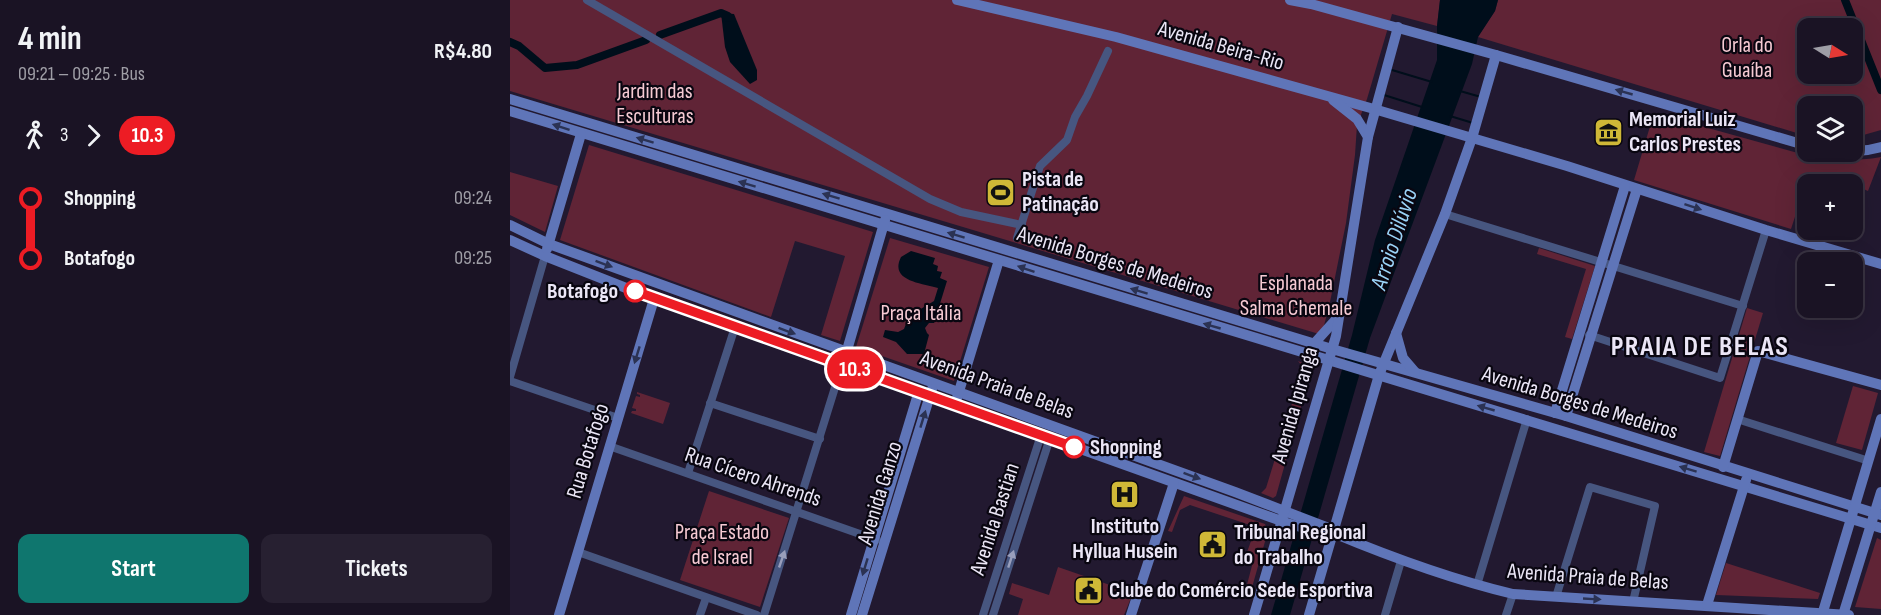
<!DOCTYPE html>
<html lang="en">
<head>
<meta charset="utf-8">
<style>
	:root { --surface:#1a1324; --page:#272031; --text:#f1f3f6; --muted:#9f9ea6; --line:#383241; --accent:#0f766e }
	body { margin:0; font-family:"Sofia Sans Condensed",sans-serif; background:var(--page); color:var(--text); height:100vh; display:flex; flex-direction:column; font-size:22px; white-space:nowrap }
	* { box-sizing:border-box; margin:0 }
	p { font-size:20px; color:var(--muted) }
	.icon { flex:none; width:33px; height:33px; fill:none; stroke:currentColor; stroke-width:2; stroke-linecap:round; stroke-linejoin:round }
	.map { position:relative; flex:1; overflow:hidden }
	.details { display:flex; flex-direction:column; background:var(--surface); width:510px }
	.details>* { flex:none }
	.badge { padding:0 12px; border-radius:20px; font-size:21px; line-height:39px }
	.needle { width:39px; rotate:101deg }
	.fabs { position:absolute; left:1287px; top:18px; display:grid; gap:12px }
	.fabs a { display:grid; place-items:center; width:66px; height:66px; border-radius:12px; background:var(--surface); box-shadow:0 6px 24px #0002,0 0 0 2px var(--line); font-size:30px }
	.map>.badge { position:absolute; translate:-50% -50%; box-shadow:0 0 0 3px #fff }
	.legs { display:flex; align-items:center; gap:9px; height:66px; padding:0 18px; font-size:20px }
	.legs p { margin-inline-start:auto }
	.overview { display:flex; align-items:center; justify-content:space-between; height:102px; padding:0 18px }
	h1 { font-size:33px; font-weight:700; line-height:45px }
	.cta { display:flex; gap:12px; margin-top:auto; padding:12px 18px }
	.cta a { flex:1; height:69px; border-radius:12px; background:var(--accent); color:#fff; font-size:24px; font-weight:700; line-height:69px; text-align:center }
	.cta a+a { background:var(--page); color:var(--text) }
	ul { padding:0 18px; list-style:none }
	li { display:flex; align-items:center; gap:21px; height:60px; font-size:22px }
	li i { display:grid; place-items:center; width:9px; height:100%; margin:0 8px; background:currentColor }
	li i::after { content:''; width:15px; height:15px; margin:-8px; border:4px solid; border-radius:50%; background:var(--surface) }
	li p { margin-inline-start:auto }
	li:first-child i { background:linear-gradient(#0000 50%,currentColor 0) }
	li:last-child i { background:linear-gradient(currentColor 50%,#0000 0) }
	main { display:flex; flex:1; min-height:0 }
	.map>svg:first-child { display:block }
	.green { fill:#602436; fill-rule:evenodd }
	.water { fill:#000e1b }
	.lines { fill:none; stroke-linecap:round; stroke-linejoin:round }
	.stream { stroke:#000e1b; stroke-width:2 }
	.canal { stroke:#000e1b; stroke-width:8 }
	.street { stroke:#475680; stroke-width:8 }
	.secondary { stroke:#5f75b8; stroke-width:10 }
	.oneway { fill:#2b3253 }
	.oneway2 { fill:#999ebb }
	.line-1-casing { stroke:#fff; stroke-width:14 }
	.line-1 { stroke:#ed1c24; stroke-width:9 }
	.stop-1-dot { fill:#fff; stroke:#ed1c24; stroke-width:3 }
	.labels { text-anchor:middle; dominant-baseline:central; stroke-width:4.5; stroke-linejoin:round; paint-order:stroke }
	.park-label { font-size:22px; fill:#f6cad3; stroke:#090610 }
	.street-label { font-size:22px; fill:#ebe6f6; stroke:#090610 }
	.poi-label { font-size:22px; font-weight:bold; fill:#ebe6f6; stroke:#090610; text-anchor:start }
	.stop-label { font-size:22px; font-weight:bold; fill:#ebe6f6; stroke:#090610; text-anchor:end }
	.water-label { font-size:24px; font-style:italic; fill:#9ad2f6; stroke:#090610 }
	.district-label { font-size:28px; font-weight:bold; letter-spacing:1.5px; fill:#ebe6f6; stroke:#090610 }
</style>
</head>
<body>
<main>
<section class="details">
<div class="overview"><div><h1>4 min</h1><p>09:21 – 09:25 · Bus</p></div><b>R$4.80</b></div>
<div class="legs"><svg class="icon" aria-label="walk" viewBox="0 0 24 24"><circle cx="13" cy="4" r="2"/><path d="M13 8l-2 6 4 7M11 14l-3 7M7 12l3-4h3l4 4"/></svg>3<svg class="icon" aria-label="forward" viewBox="0 0 24 24"><path d="M9 5l7 7-7 7"/></svg><b class="badge" style="background:#ed1c24;color:#fff">10.3</b></div>
<ul>
<li><i style="color:#ed1c24"></i><b>Shopping</b><p>09:24</p></li>
<li><i style="color:#ed1c24"></i><b>Botafogo</b><p>09:25</p></li>
</ul>
<div class="cta"><a>Start</a><a>Tickets</a></div>
</section>
<div class="map">
<svg width="1371" height="615" viewBox="0 0 1371 615">
	<rect width="100%" height="100%" fill="#221930"/>
	<g class="green">
		<path d="M0,0H930L927,26L882,14L857,99L847,125L845,155L836,223L819,307L813,329L809,334L0,91Z"/>
		<path d="M988,0H1371V130L1343,138L1342,106H1298L1297,135L1290,134L968,37L985,11ZM1298,28H1342V74H1298Z"/>
		<path d="M1144,113L1306,158C1328,161 1348,161 1371,157L1358,191L1342,184L1299,174L1281,229L1124,180Z"/>
		<path d="M79,145L363,232L330,341L311,335L335,256L285,241L261,317L50,240Z"/>
		<path d="M0,172L48,186L35,232L0,215Z"/>
		<path d="M380,238L479,267L444,381L346,347Z"/>
		<path d="M1029,248L1085,266L1062,339L1055,337L1076,269L1027,254Z"/>
		<path d="M1237,308L1253,313L1210,456L1194,452Z"/>
		<path d="M788,361L802,367L766,496L763,498L751,493L756,488L792,371V366Z"/>
		<path d="M1343,386L1368,393L1352,450L1326,443Z"/>
		<path d="M127,392L160,403L153,424L121,413L122,411H126V409L122,408L126,396L130,397V395L127,394Z"/>
		<path d="M199,491L279,518L250,607L170,580Z"/>
		<path d="M674,496L755,524L758,531L739,598L734,596L744,558L736,555L746,527L680,505L670,510L662,532L658,531Z"/>
		<path d="M1367,538L1371,540V609L1345,607Z"/>
		<path d="M1216,563L1310,593L1308,599L1206,595Z"/>
		<path d="M548,567L623,593L614,615H508L513,599L499,594L502,583L539,595Z"/>
	</g>
	<g class="water">
		<path d="M930,0H988L985,11L968,37L962,64L860,338L780,615H761L842,335L865,240L927,60V26Z"/>
		<path d="M211,13L224,14L247,70V80L240,84L220,62L215,47Z"/>
		<path d="M401,251L425,258L423,264L428,266L427,271L432,272L430,278L437,281L424,323H419L415,328L417,333L419,335L414,354H397L386,342L373,337L375,330L388,332L394,329L399,316L424,301L428,288C411,283 379,281 391,257Z"/>
	</g>
	<g class="lines">
		<g class="stream">
			<path d="M882,70L922,82"/>
			<path d="M950,91L971,97"/>
			<path d="M874,95L912,107"/>
			<path d="M940,116L963,123"/>
		</g>
		<g class="canal">
			<path d="M1335,0L1371,90"/>
			<path d="M150,35L211,13L218,16V18"/>
			<path d="M0,42L9,46L35,68L67,65L136,40"/>
		</g>
		<g class="street">
			<path d="M77,0L420,199L451,212L512,225"/>
			<path d="M935,214L1233,306"/>
			<path d="M507,238L530,166L557,140L565,117L577,96L598,51"/>
			<path d="M1079,335L1210,378L1256,230"/>
			<path d="M0,377L35,256"/>
			<path d="M0,381L108,418"/>
			<path d="M200,403L310,439"/>
			<path d="M1227,419L1359,461"/>
			<path d="M99,446L367,540"/>
			<path d="M178,473L225,327"/>
			<path d="M68,552L247,615"/>
			<path d="M967,585L1017,419"/>
			<path d="M1046,597L1080,487L1145,506L1123,602"/>
			<path d="M190,615L196,598"/>
			<path d="M254,615L332,365"/>
			<path d="M473,615L531,435"/>
			<path d="M483,615L540,438"/>
			<path d="M875,615L891,561"/>
			<path d="M996,615L1003,594"/>
		</g>
		<g class="secondary">
			<path d="M447,0L606,37L864,109L1057,166L1256,230L1371,264"/>
			<path d="M780,0L801,4L986,55L1298,146"/>
			<path d="M0,99L822,349L1056,416L1371,515"/>
			<path d="M823,100L847,119L858,137"/>
			<path d="M0,111L1371,528"/>
			<path d="M1332,152L1358,150L1371,147"/>
			<path d="M0,225L39,244L725,492L816,527L823,533C883,558 940,579 1003,594L1339,615"/>
			<path d="M0,240L35,256L144,299L420,395L777,523L814,534L823,533"/>
			<path d="M37,249L71,134"/>
			<path d="M886,333L893,358L905,372"/>
			<path d="M801,347L829,316"/>
			<path d="M335,357L375,220"/>
			<path d="M447,398L489,260"/>
			<path d="M1045,413L1115,186"/>
			<path d="M1056,416L1127,189"/>
			<path d="M1213,467L1248,351L1371,385"/>
			<path d="M1197,605L1236,480"/>
			<path d="M49,615L144,299"/>
			<path d="M341,615L409,391"/>
			<path d="M352,615L422,389"/>
			<path d="M621,615L664,483"/>
			<path d="M744,615L826,336L858,137L888,27"/>
			<path d="M799,615L869,375L935,214L962,138L986,55"/>
			<path d="M1312,615L1371,419"/>
			<path d="M1333,615L1371,492"/>
		</g>
	</g>
	<defs><path id="oneway-solid" d="M-6-.8H1V-3.2L6.5 0L1 3.2V.8H-6Z" transform="scale(1.5)"/></defs>
	<g class="oneway">
		<use href="#oneway-solid" transform="translate(1114 92) rotate(-164)"/>
		<use href="#oneway-solid" transform="translate(51 127) rotate(-162)"/>
		<use href="#oneway-solid" transform="translate(135 140) rotate(-163)"/>
		<use href="#oneway-solid" transform="translate(237 184) rotate(-163)"/>
		<use href="#oneway-solid" transform="translate(321 196) rotate(-163)"/>
		<use href="#oneway-solid" transform="translate(1183 207) rotate(18)"/>
		<use href="#oneway-solid" transform="translate(446 235) rotate(-163)"/>
		<use href="#oneway-solid" transform="translate(94 264) rotate(20)"/>
		<use href="#oneway-solid" transform="translate(516 269) rotate(-161)"/>
		<use href="#oneway-solid" transform="translate(629 291) rotate(-163)"/>
		<use href="#oneway-solid" transform="translate(702 326) rotate(-164)"/>
		<use href="#oneway-solid" transform="translate(277 331) rotate(20)"/>
		<use href="#oneway-solid" transform="translate(127 355) rotate(107)"/>
		<use href="#oneway-solid" transform="translate(976 408) rotate(-164)"/>
		<use href="#oneway-solid" transform="translate(413 419) rotate(-73)"/>
		<use href="#oneway-solid" transform="translate(1178 469) rotate(-163)"/>
		<use href="#oneway-solid" transform="translate(682 476) rotate(20)"/>
		<use href="#oneway-solid" transform="translate(355 567) rotate(107)"/>
		<use href="#oneway-solid" transform="translate(1082 599) rotate(3)"/>
	</g>
	<g class="oneway2">
		<use href="#oneway-solid" transform="translate(272 559) rotate(-71)"/>
		<use href="#oneway-solid" transform="translate(501 559) rotate(-72)"/>
	</g>
	<g class="lines">
		<defs>
			<path id="line-1" d="M125,291L564,447"/>
		</defs>
		<use href="#line-1" class="line-1-casing"/>
		<use href="#line-1" class="line-1"/>
	</g>
	<defs>
		<symbol id="museum-square" viewBox="-11 -11 22 22"><rect x="-9" y="-9" width="18" height="18" rx="4" fill="#cfb837" stroke="#090610"/><path d="M0-6L6-3V-2H-6V-3ZM-5-1h2V3h-2ZM-1-1h2V3h-2ZM3-1h2V3H3ZM-6 4H6V6H-6Z" fill="#111"/></symbol>
		<symbol id="stadium-square" viewBox="-11 -11 22 22"><rect x="-9" y="-9" width="18" height="18" rx="4" fill="#cfb837" stroke="#090610"/><path d="M0-5a6.5 5 0 1 0 0 10a6.5 5 0 1 0 0-10ZM-3.5-1.8h7v3.6h-7Z" fill="#111"/></symbol>
		<symbol id="hospital-square" viewBox="-11 -11 22 22"><rect x="-9" y="-9" width="18" height="18" rx="4" fill="#cfb837" stroke="#090610"/><path d="M-5-5h3v3.5h4V-5h3V5h-3V1.5h-4V5h-3Z" fill="#111"/></symbol>
		<symbol id="civic-square" viewBox="-11 -11 22 22"><rect x="-9" y="-9" width="18" height="18" rx="4" fill="#cfb837" stroke="#090610"/><path d="M-.6-6.5H3V-4.5H.6V-3L4-1V1h2V6H-6V1h2V-1L-.6-3ZM-1.2 2.5V6h2.4V2.5Z" fill="#111"/></symbol>
	</defs>
	<g fill-rule="evenodd">
		<use href="#museum-square" x="1082" y="116" width="33" height="33"/>
		<use href="#stadium-square" x="474" y="176" width="33" height="33"/>
		<use href="#hospital-square" x="598" y="478" width="33" height="33"/>
		<use href="#civic-square" x="686" y="528" width="33" height="33"/>
		<use href="#civic-square" x="562" y="574" width="33" height="33"/>
	</g>
	<g class="stop-1-dot">
		<circle cx="125" cy="291" r="10"/>
		<circle cx="564" cy="447" r="10"/>
	</g>
	<g class="labels">
		<g class="park-label">
			<text x="1237" y="45">Orla do<tspan x="1237" dy="25">Guaíba</tspan></text>
			<text x="145" y="91">Jardim das<tspan x="145" dy="25">Esculturas</tspan></text>
			<text x="786" y="283">Esplanada<tspan x="786" dy="25">Salma Chemale</tspan></text>
			<text x="411" y="313">Praça Itália</text>
			<text x="212" y="532">Praça Estado<tspan x="212" dy="25">de Israel</tspan></text>
		</g>
		<g class="street-label">
			<text transform="translate(711 46) rotate(16)">Avenida Beira-Rio</text>
			<text transform="translate(605 263) rotate(17)">Avenida Borges de Medeiros</text>
			<text transform="translate(487 385) rotate(20)">Avenida Praia de Belas</text>
			<text transform="translate(1070 403) rotate(17)">Avenida Borges de Medeiros</text>
			<text transform="translate(785 405) rotate(-74)">Avenida Ipiranga</text>
			<text transform="translate(78 451) rotate(-73)">Rua Botafogo</text>
			<text transform="translate(243 477) rotate(19)">Rua Cícero Ahrends</text>
			<text transform="translate(370 493) rotate(-73)">Avenida Ganzo</text>
			<text transform="translate(485 519) rotate(-72)">Avenida Bastian</text>
			<text transform="translate(1078 577) rotate(4)">Avenida Praia de Belas</text>
		</g>
		<g class="poi-label">
			<text x="1119" y="119">Memorial Luiz<tspan x="1119" dy="25">Carlos Prestes</tspan></text>
			<text x="512" y="179">Pista de<tspan x="512" dy="25">Patinação</tspan></text>
			<text x="615" y="526" text-anchor="middle">Instituto<tspan x="615" dy="25">Hyllua Husein</tspan></text>
			<text x="724" y="532">Tribunal Regional<tspan x="724" dy="25">do Trabalho</tspan></text>
			<text x="599" y="590">Clube do Comércio Sede Esportiva</text>
		</g>
		<g class="stop-label">
			<text x="108" y="291">Botafogo</text>
			<text x="580" y="447" text-anchor="start">Shopping</text>
		</g>
		<g class="water-label">
			<text transform="translate(884 239) rotate(-72)">Arroio Dilúvio</text>
		</g>
		<g class="district-label">
			<text x="1190" y="346">PRAIA DE BELAS</text>
		</g>
	</g>
</svg>
<div class="fabs">
<a><svg class="needle" viewBox="-14 -14 28 28"><path d="M0-13l5 13h-10z" fill="#e53935"/><path d="M0 13l5-13h-10z" fill="#9f9ea6"/></svg></a>
<a><svg class="icon" aria-label="layers" viewBox="0 0 24 24"><path d="M12 4l9 5-9 5-9-5zM3 14l9 5 9-5"/></svg></a>
<a>+</a>
<a>−</a>
</div>
<b class="badge" style="left:345px;top:369px;background:#ed1c24;color:#fff">10.3</b>
</div>
</main>
</body>
</html>
